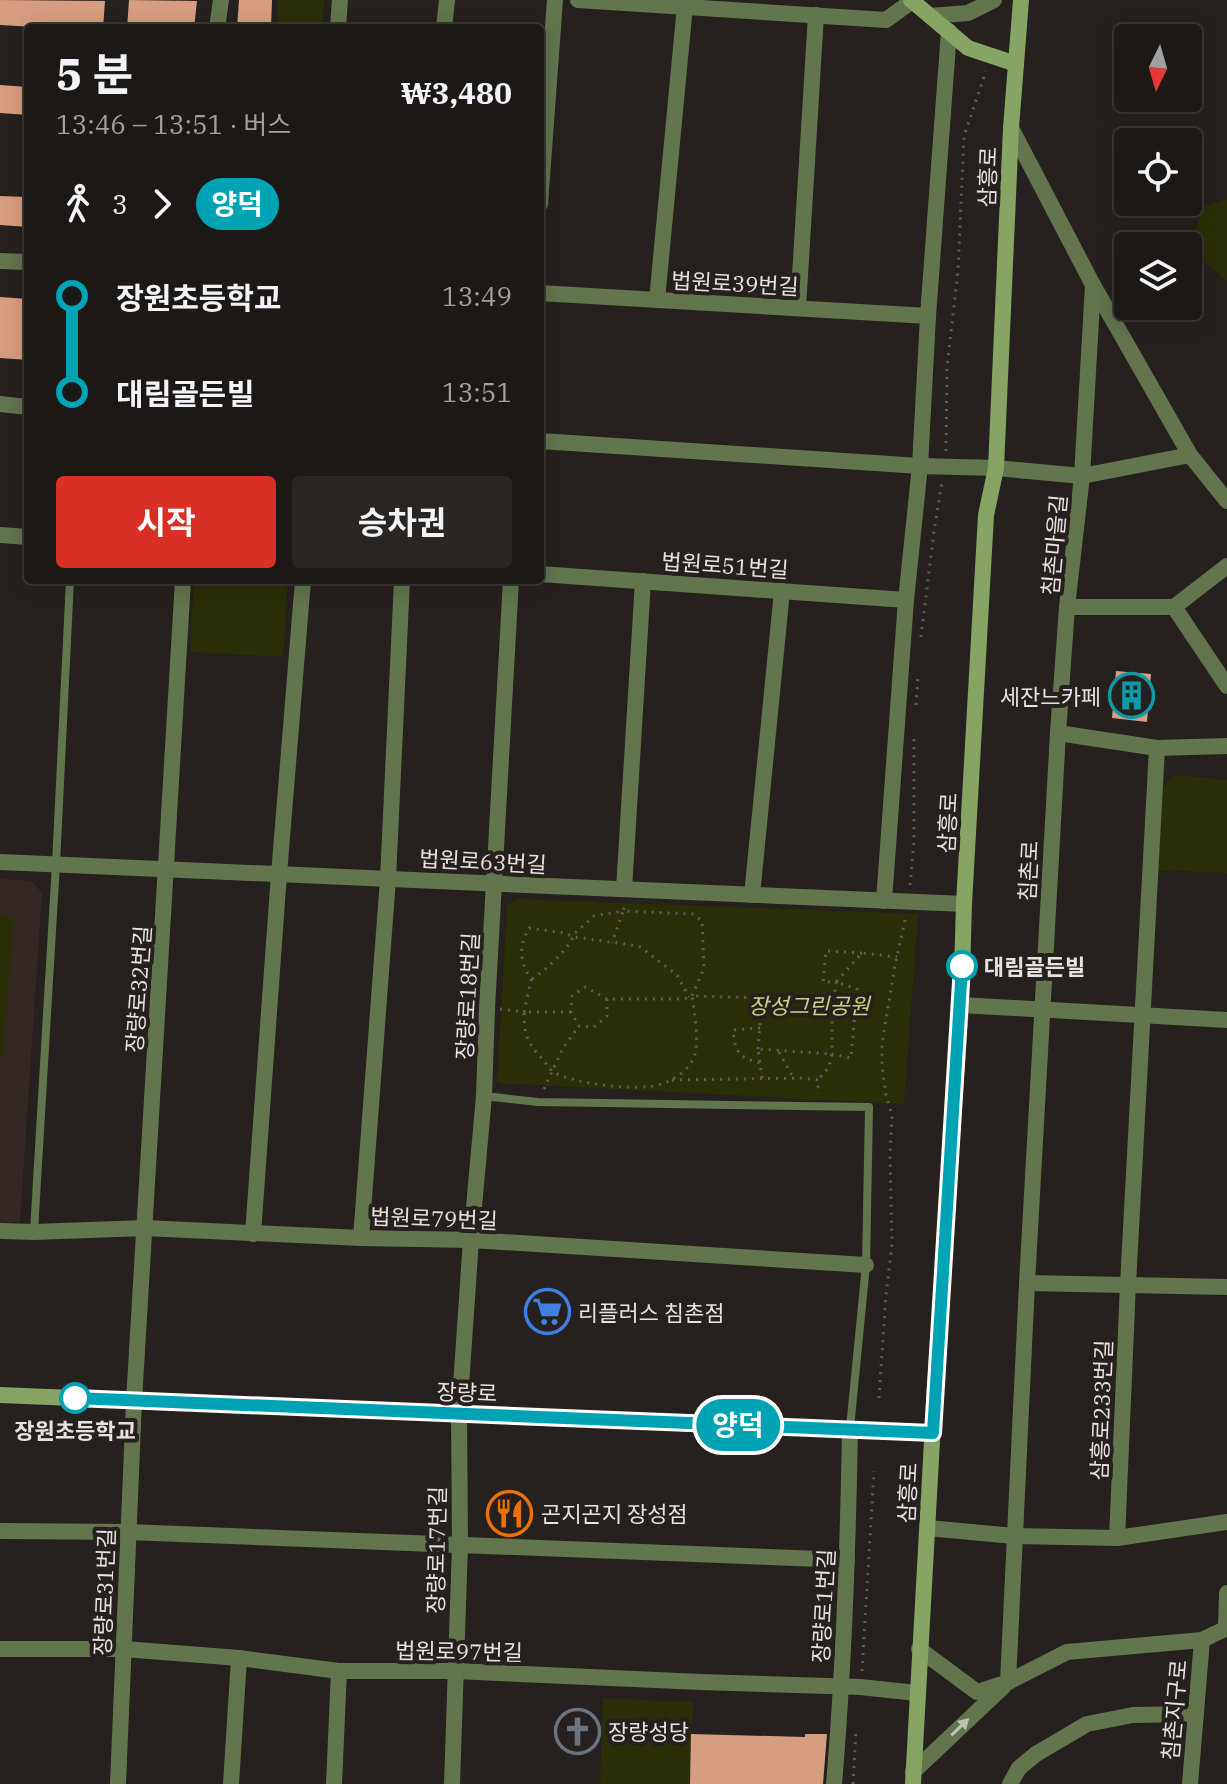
<!DOCTYPE html>
<html lang="ko">
<head>
<meta charset="utf-8">
<style>
	:root { --surface:#1c1816; --page:#292523; --text:#f1f3f6; --muted:#a0a0a1; --line:#3a3735; --accent:#d93025 }
	body { margin:0; font-family:"IBM Plex Serif","Noto Sans KR",serif; background:var(--page); color:var(--text); height:100vh; display:flex; flex-direction:column; font-size:30px; white-space:nowrap }
	* { box-sizing:border-box; margin:0 }
	p { font-size:26px; color:var(--muted) }
	.icon { flex:none; width:44px; height:44px; fill:none; stroke:currentColor; stroke-width:2; stroke-linecap:round; stroke-linejoin:round }
	.map { position:relative; flex:1; overflow:hidden }
	.drawer { position:absolute; left:24px; top:24px; width:520px; height:560px; display:flex; flex-direction:column; background:var(--surface); border-radius:8px; box-shadow:0 4px 20px #0003,0 0 0 2px var(--line) }
	.drawer>* { flex:none }
	.badge { padding:0 16px; border-radius:26px; font-size:28px; line-height:52px }
	.needle { width:52px; rotate:185deg }
	.buttons { position:absolute; left:1114px; top:24px; display:grid; gap:16px }
	.buttons a { display:grid; place-items:center; width:88px; height:88px; border-radius:8px; background:var(--surface); box-shadow:0 4px 20px #0003,0 0 0 2px var(--line); font-size:40px }
	.map>.badge { position:absolute; translate:-50% -50%; box-shadow:0 0 0 4px #fff }
	.legs { display:flex; align-items:center; gap:12px; height:88px; padding:0 32px; font-size:26px }
	.legs p { margin-inline-start:auto }
	.summary { display:flex; align-items:center; justify-content:space-between; height:136px; padding:0 32px }
	h1 { font-size:44px; font-weight:700; line-height:60px }
	.button { display:flex; gap:16px; margin-top:auto; padding:16px 32px }
	.button a { flex:1; height:92px; border-radius:8px; background:var(--accent); color:#fff; font-size:32px; font-weight:700; line-height:92px; text-align:center }
	.button a+a { background:var(--page); color:var(--text) }
	ul { padding:0 32px; list-style:none }
	li { display:flex; align-items:center; gap:28px; height:96px; font-size:30px }
	li i { display:grid; place-items:center; width:12px; height:100%; margin:0 10px; background:currentColor }
	li i::after { content:''; width:20px; height:20px; margin:-10px; border:6px solid; border-radius:50%; background:var(--surface) }
	li p { margin-inline-start:auto }
	li:first-child i { background:linear-gradient(#0000 50%,currentColor 0) }
	li:last-child i { background:linear-gradient(currentColor 50%,#0000 0) }
	.map>svg:first-child { display:block }
	.built { fill:#332823 }
	.green { fill:#2b2f07 }
	.building { fill:#d79d81 }
	.lines { fill:none; stroke-linecap:round; stroke-linejoin:round }
	.path { stroke:#625d5b; stroke-width:3; stroke-dasharray:2 6; stroke-linecap:butt }
	.lane { stroke:#62754d; stroke-width:8 }
	.street { stroke:#62754d; stroke-width:16 }
	.secondary { stroke:#86a464; stroke-width:16 }
	.oneway { fill:#bec1b4 }
	.line-1-casing { stroke:#fff; stroke-width:18 }
	.line-1 { stroke:#00a3b4; stroke-width:12 }
	.stop-1-dot { fill:#fff; stroke:#00a3b4; stroke-width:4 }
	.labels { text-anchor:middle; dominant-baseline:central; stroke-width:8; stroke-linejoin:round; paint-order:stroke }
	.street-label { font-size:22px; fill:#e6e2e0; stroke:#26201e }
	.poi-label { font-size:22px; fill:#e6e2e0; stroke:#26201e; text-anchor:start }
	.stop-label { font-size:22px; font-weight:bold; fill:#e6e2e0; stroke:#26201e; text-anchor:start }
	.park-label { font-size:22px; font-style:italic; fill:#c7d47f; stroke:#26201e }
</style>
</head>
<body>
<div class="map">
<svg width="1227" height="1784" viewBox="0 0 1227 1784">
	<rect width="100%" height="100%" fill="#26201e"/>
	<path class="built" d="M0,879L32,881L42,893L20,1222H0Z"/>
	<g class="green">
		<path d="M278,0H324L323,28L278,24Z"/>
		<path d="M1227,199V281L1190,250L1202,208Z"/>
		<path d="M194,580H288L283,657L190,652Z"/>
		<path d="M1176,775L1227,780V873L1158,870L1163,786Z"/>
		<path d="M518,899L918,914L904,1104L497,1083L507,905Z"/>
		<path d="M0,916L14,918L3,1057H0Z"/>
		<path d="M603,1698L693,1702L690,1784H600Z"/>
	</g>
	<g class="building">
		<path d="M0,0L105,1L103,28H52L0,25Z"/>
		<path d="M129,0L197,1L194,28H127Z"/>
		<path d="M239,0H272L271,28H237Z"/>
		<path d="M0,85L28,87V115L0,113Z"/>
		<path d="M0,196L28,197V227L0,225Z"/>
		<path d="M0,297L28,299V360L0,358Z"/>
		<path d="M1116,671L1151,674L1147,722L1112,718Z"/>
		<path d="M691,1734L805,1737V1734H827L823,1784H690Z"/>
	</g>
	<g class="lines">
		<g class="path">
			<path d="M946,451L947,367L958,271L964,136L986,71"/>
			<path d="M921,637L934,531L942,482"/>
			<path d="M916,705L918,677"/>
			<path d="M910,885L914,842V736"/>
			<path d="M862,953L826,951L823,982H836L832,1017V1054L851,1058L857,989L836,982L862,953L897,957"/>
			<path d="M532,979C547,969 568,950 575,933L594,916L623,911L612,943"/>
			<path d="M607,999V1016L594,1027L579,1026L571,1012L572,996L585,987L607,999H684L692,996L704,968L702,921L693,914L623,911L625,906"/>
			<path d="M500,1009L524,1012L531,980C520,960 518,948 529,928L565,933L574,937L639,946L677,975L689,997"/>
			<path d="M571,1012H524C524,1037 528,1043 544,1061C546,1064 549,1068 552,1071C571,1084 639,1092 661,1084C673,1081 690,1069 694,1057C700,1042 694,1012 692,996L834,1000"/>
			<path d="M760,1028L733,1030C735,1052 739,1058 760,1063"/>
			<path d="M758,1049L762,999"/>
			<path d="M779,1052L793,1077"/>
			<path d="M762,1078L758,1049L832,1054L829,1067L818,1080"/>
			<path d="M672,1080L800,1078L818,1080V1094"/>
			<path d="M544,1089L563,1048L579,1026"/>
			<path d="M879,1398L886,1295L892,1244L890,1155L892,1115L886,1095L882,1066V1043L895,965L906,916"/>
			<path d="M862,1671L874,1471"/>
			<path d="M853,1784L856,1730"/>
		</g>
		<g class="lane">
			<path d="M484,1096L538,1102L869,1107L866,1265L850,1428"/>
			<path d="M34,1231L56,864L70,580"/>
		</g>
		<g class="street">
			<path d="M578,0L886,20L912,1"/>
			<path d="M930,16L968,13L994,0"/>
			<path d="M217,28L221,0"/>
			<path d="M338,28L340,0"/>
			<path d="M444,28L447,0"/>
			<path d="M1011,128L1093,285L1190,455L1227,501"/>
			<path d="M540,204L555,0"/>
			<path d="M0,261L28,262"/>
			<path d="M540,293L928,316"/>
			<path d="M657,300L685,6"/>
			<path d="M798,308L816,15"/>
			<path d="M0,404L28,407"/>
			<path d="M540,441L920,466L996,468L1082,476L1190,455"/>
			<path d="M0,535L28,537"/>
			<path d="M540,574L906,600"/>
			<path d="M1067,607H1174L1227,566"/>
			<path d="M1174,607L1227,686"/>
			<path d="M1058,733L1157,748L1227,746"/>
			<path d="M0,862L964,904"/>
			<path d="M624,889L643,581"/>
			<path d="M752,895L782,591"/>
			<path d="M884,901L906,600L920,466L928,316L949,31"/>
			<path d="M961,1005L1227,1020"/>
			<path d="M0,1231L34,1232L145,1228L361,1238L471,1240L866,1265"/>
			<path d="M253,1234L279,874L303,580"/>
			<path d="M361,1238L388,879L402,580"/>
			<path d="M1027,1283L1227,1287"/>
			<path d="M928,1528L1014,1536L1117,1538L1227,1522"/>
			<path d="M0,1531L128,1532L847,1560"/>
			<path d="M1117,1538L1128,1284L1157,748"/>
			<path d="M1226,1628L1227,1593"/>
			<path d="M0,1649H124L239,1658L339,1671H455L701,1682L860,1687L917,1693"/>
			<path d="M919,1649L977,1692L1008,1682L1067,1652L1202,1640L1227,1628"/>
			<path d="M1008,1682L1027,1283L1058,733L1067,607L1082,476L1093,285"/>
			<path d="M913,1772L1004,1686"/>
			<path d="M118,1784L134,1401L183,580"/>
			<path d="M231,1784L239,1658"/>
			<path d="M334,1784L339,1671"/>
			<path d="M452,1784L460,1545L459,1414L471,1240L484,1096L487,1008L511,580"/>
			<path d="M834,1784C844,1666 848,1548 850,1429"/>
			<path d="M1010,1784L1019,1768L1036,1754L1087,1724L1133,1715L1196,1714"/>
			<path d="M1190,1784L1202,1640"/>
		</g>
		<g class="secondary">
			<path d="M911,0L968,48L1016,64"/>
			<path d="M0,1395L933,1433"/>
			<path d="M913,1784L935,1387L961,1005L964,904L986,515L996,468L1011,128L1021,0"/>
		</g>
	</g>
	<defs><path id="oneway-solid" d="M-6-.8H1V-3.2L6.5 0L1 3.2V.8H-6Z" transform="scale(2)"/></defs>
	<use class="oneway" href="#oneway-solid" transform="translate(960 1727) rotate(-44)"/>
	<g class="lines">
		<defs>
			<path id="line-1" d="M75,1398L933,1433L962,966"/>
		</defs>
		<use href="#line-1" class="line-1-casing"/>
		<use href="#line-1" class="line-1"/>
	</g>
	<defs>
		<symbol id="building-ring" viewBox="-11 -11 22 22"><circle r="9.5" fill="#26201e" stroke="#0f9aa8" stroke-width="1.5"/><path d="M-4-6H4V6H1V3H-1V6H-4ZM-2.5-4.3h1.7v1.8h-1.7ZM.8-4.3h1.7v1.8H.8ZM-2.5-1h1.7V.8h-1.7ZM.8-1h1.7V.8H.8Z" fill="#0f9aa8"/></symbol>
		<symbol id="supermarket-ring" viewBox="-11 -11 22 22"><circle r="9.5" fill="#26201e" stroke="#3f7fe0" stroke-width="1.5"/><path d="M-6-5.5h2.5l.6 2H6L4.5 2H-2.5L-4.4-4H-6ZM-1.5 3.2a1.3 1.3 0 1 0 .1 0ZM3 3.2a1.3 1.3 0 1 0 .1 0Z" fill="#3f7fe0"/></symbol>
		<symbol id="restaurant-ring" viewBox="-11 -11 22 22"><circle r="9.5" fill="#26201e" stroke="#e8710a" stroke-width="1.5"/><path d="M-5-6h1v4h1v-4h1v4h1v-4h1v5L-1.5 .5V6h-2V.5L-5-1ZM5-6V6H3V1.5H1.5Q1.5-4 5-6Z" fill="#e8710a"/></symbol>
		<symbol id="church-ring" viewBox="-11 -11 22 22"><circle r="9.5" fill="#26201e" stroke="#6b7280" stroke-width="1.5"/><path d="M-1.2-6h2.4v3.5h3.3v2.4h-3.3V6h-2.4V-.1h-3.3v-2.4h3.3Z" fill="#6b7280"/></symbol>
	</defs>
	<g fill-rule="evenodd">
		<use href="#building-ring" x="1106" y="670" width="51" height="51"/>
		<use href="#supermarket-ring" x="522" y="1286" width="51" height="51"/>
		<use href="#restaurant-ring" x="484" y="1488" width="51" height="51"/>
		<use href="#church-ring" x="552" y="1706" width="51" height="51"/>
	</g>
	<g class="stop-1-dot">
		<circle cx="962" cy="966" r="14"/>
		<circle cx="75" cy="1398" r="14"/>
	</g>
	<g class="labels">
		<g class="street-label">
			<text transform="translate(987 177) rotate(-88)">삼흥로</text>
			<text transform="translate(735 283) rotate(3)">법원로39번길</text>
			<text transform="translate(1054 545) rotate(-85)">침촌마을길</text>
			<text transform="translate(725 565) rotate(4)">법원로51번길</text>
			<text transform="translate(947 823) rotate(-87)">삼흥로</text>
			<text transform="translate(483 861) rotate(3)">법원로63번길</text>
			<text transform="translate(1028 871) rotate(-87)">침촌로</text>
			<text transform="translate(138 989) rotate(-86)">장량로32번길</text>
			<text transform="translate(467 996) rotate(-87)">장량로18번길</text>
			<text transform="translate(434 1218) rotate(2)">법원로79번길</text>
			<text transform="translate(467 1392) rotate(2)">장량로</text>
			<text transform="translate(1101 1410) rotate(-88)">삼흥로233번길</text>
			<text transform="translate(907 1493) rotate(-87)">삼흥로</text>
			<text transform="translate(436 1550) rotate(-89)">장량로17번길</text>
			<text transform="translate(104 1592) rotate(-88)">장량로31번길</text>
			<text transform="translate(823 1606) rotate(-87)">장량로1번길</text>
			<text transform="translate(459 1651) rotate(1)">법원로97번길</text>
			<text transform="translate(1174 1710) rotate(-85)">침촌지구로</text>
		</g>
		<g class="poi-label">
			<text x="1101" y="696" text-anchor="end">세잔느카페</text>
			<text x="578" y="1312">리플러스 침촌점</text>
			<text x="541" y="1513">곤지곤지 장성점</text>
			<text x="608" y="1731">장량성당</text>
		</g>
		<g class="stop-label">
			<text x="984" y="966">대림골든빌</text>
			<text x="75" y="1430" text-anchor="middle">장원초등학교</text>
		</g>
		<g class="park-label">
			<text x="809" y="1005">장성그린공원</text>
		</g>
	</g>
</svg>
<div class="buttons">
<a><svg class="needle" viewBox="-14 -14 28 28"><path d="M0-13l5 13h-10z" fill="#e53935"/><path d="M0 13l5-13h-10z" fill="#a0a0a1"/></svg></a>
<a><svg class="icon" aria-label="locate" viewBox="0 0 24 24"><circle cx="12" cy="12" r="6"/><path d="M12 2v4M12 18v4M2 12h4M18 12h4"/></svg></a>
<a><svg class="icon" aria-label="layers" viewBox="0 0 24 24"><path d="M12 4l9 5-9 5-9-5zM3 14l9 5 9-5"/></svg></a>
</div>
<b class="badge" style="left:738px;top:1425px;background:#00a3b4;color:#fff">양덕</b>
<section class="drawer">
<div class="summary"><div><h1>5 분</h1><p>13:46 – 13:51 · 버스</p></div><b>₩3,480</b></div>
<div class="legs"><svg class="icon" aria-label="walk" viewBox="0 0 24 24"><circle cx="13" cy="4" r="2"/><path d="M13 8l-2 6 4 7M11 14l-3 7M7 12l3-4h3l4 4"/></svg>3<svg class="icon" aria-label="forward" viewBox="0 0 24 24"><path d="M9 5l7 7-7 7"/></svg><b class="badge" style="background:#00a3b4;color:#fff">양덕</b></div>
<ul>
<li><i style="color:#00a3b4"></i><b>장원초등학교</b><p>13:49</p></li>
<li><i style="color:#00a3b4"></i><b>대림골든빌</b><p>13:51</p></li>
</ul>
<div class="button"><a>시작</a><a>승차권</a></div>
</section>
</div>
</body>
</html>
